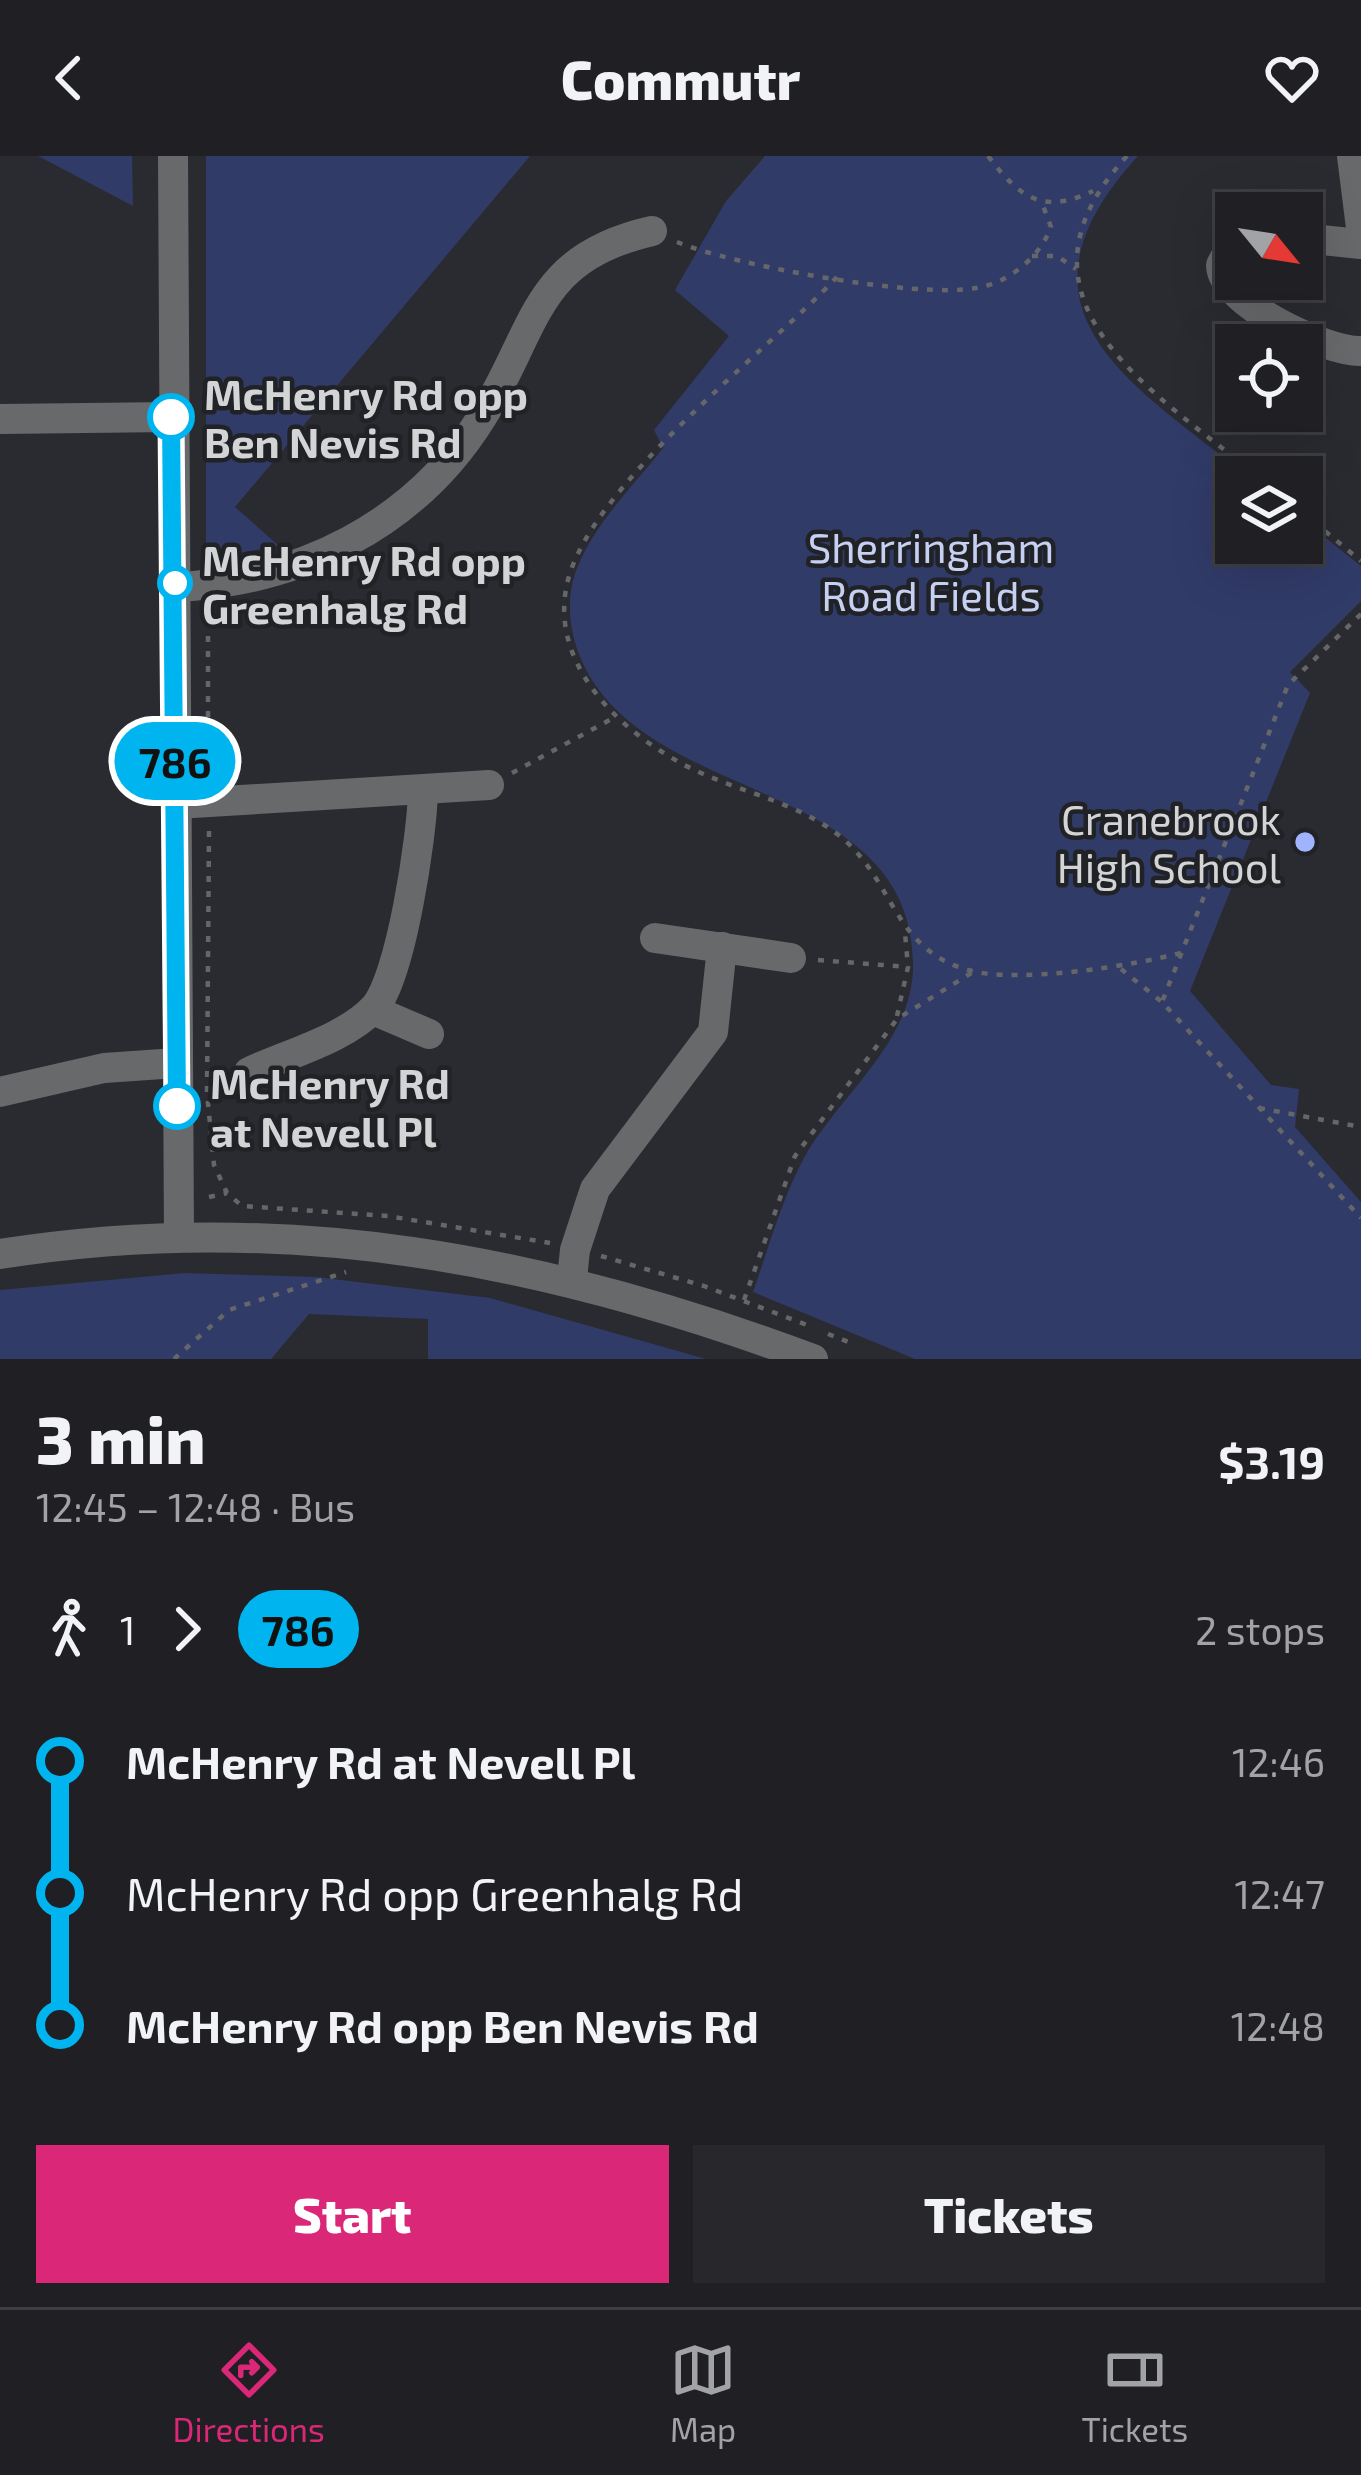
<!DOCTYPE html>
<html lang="en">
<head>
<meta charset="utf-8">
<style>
	:root { --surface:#202024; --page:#28282c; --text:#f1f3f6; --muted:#a2a3a6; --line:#3d3e41; --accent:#db2777 }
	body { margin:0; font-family:"Exo 2",sans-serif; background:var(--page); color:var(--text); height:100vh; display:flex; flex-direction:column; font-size:45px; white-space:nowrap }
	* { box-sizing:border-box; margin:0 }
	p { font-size:39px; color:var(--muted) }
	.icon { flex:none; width:66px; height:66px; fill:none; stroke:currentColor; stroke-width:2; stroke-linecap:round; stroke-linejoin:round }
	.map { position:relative; height:1203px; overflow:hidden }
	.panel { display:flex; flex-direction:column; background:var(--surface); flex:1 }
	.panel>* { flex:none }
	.badge { padding:0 24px; border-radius:39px; font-size:42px; line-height:78px }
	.needle { width:78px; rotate:120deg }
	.controls { position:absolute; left:1215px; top:36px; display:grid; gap:24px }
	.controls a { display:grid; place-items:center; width:108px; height:108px; border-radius:0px; background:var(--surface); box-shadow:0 12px 48px #0002,0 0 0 3px var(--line); font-size:60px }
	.map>.badge { position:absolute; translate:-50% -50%; box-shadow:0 0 0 6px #fff }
	.legs { display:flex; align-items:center; gap:18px; height:132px; padding:0 36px; font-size:39px }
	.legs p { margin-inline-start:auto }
	.head { display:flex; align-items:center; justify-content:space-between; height:204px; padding:0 36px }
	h1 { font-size:66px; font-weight:800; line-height:90px }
	.button { display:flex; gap:24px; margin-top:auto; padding:24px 36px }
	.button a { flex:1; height:138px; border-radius:0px; background:var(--accent); color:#fff; font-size:48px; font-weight:800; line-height:138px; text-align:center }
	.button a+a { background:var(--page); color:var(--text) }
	ul { padding:0 36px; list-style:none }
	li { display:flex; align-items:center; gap:42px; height:132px; font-size:45px }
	li i { display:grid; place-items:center; width:18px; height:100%; margin:0 15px; background:currentColor }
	li i::after { content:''; width:30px; height:30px; margin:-15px; border:9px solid; border-radius:50%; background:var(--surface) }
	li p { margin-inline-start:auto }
	li:first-child i { background:linear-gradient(#0000 50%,currentColor 0) }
	li:last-child i { background:linear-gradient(currentColor 50%,#0000 0) }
	header { display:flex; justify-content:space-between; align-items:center; height:156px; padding:0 36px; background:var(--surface); font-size:54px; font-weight:800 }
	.tab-bar { display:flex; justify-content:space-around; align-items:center; height:168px; border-top:3px solid var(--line); background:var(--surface); font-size:33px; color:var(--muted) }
	.tab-bar a { display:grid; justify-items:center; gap:6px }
	.tab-bar .selected { color:var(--accent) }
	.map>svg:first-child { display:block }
	.green { fill:#313b68 }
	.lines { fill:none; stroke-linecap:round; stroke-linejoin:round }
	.path { stroke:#65666a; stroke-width:4.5; stroke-dasharray:6 9; stroke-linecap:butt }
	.minor { stroke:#68696b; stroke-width:30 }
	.line-1-casing { stroke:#fff; stroke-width:27 }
	.line-1 { stroke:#00b5ef; stroke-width:18 }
	.stop-1-dot { fill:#fff; stroke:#00b5ef; stroke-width:6 }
	.poi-dot { fill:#a0b3fd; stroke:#212226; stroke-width:4.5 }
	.labels { text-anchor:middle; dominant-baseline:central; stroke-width:9; stroke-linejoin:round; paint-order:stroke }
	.stop-label { font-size:42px; font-weight:bold; fill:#d3d4d6; stroke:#212226; text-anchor:start }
	.park-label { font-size:42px; fill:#c6d0f3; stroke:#212226 }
	.poi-label { font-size:42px; fill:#d3d4d6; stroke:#212226; text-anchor:end }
</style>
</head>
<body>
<header><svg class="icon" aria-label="back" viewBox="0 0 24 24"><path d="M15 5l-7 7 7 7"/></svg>Commutr<svg class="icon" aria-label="heart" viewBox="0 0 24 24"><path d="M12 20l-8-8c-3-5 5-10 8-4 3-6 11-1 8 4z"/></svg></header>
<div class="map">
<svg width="1361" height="1203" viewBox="0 0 1361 1203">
	<rect width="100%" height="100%" fill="#2a2b30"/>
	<g class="green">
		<path d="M38,0H132L133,50Z"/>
		<path d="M206,0H530L235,351L279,390L215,401L206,389Z"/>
		<path d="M765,0H1138C997,154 1131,227 1249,321H1236V387H1302V363L1361,410V445L1290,516L1310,537L1190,835L1271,929L1299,933L1295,971L1361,1046V1203H915L753,1136C769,1091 782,1042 805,1000C839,940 911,887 913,813C916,613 630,655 576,490C568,464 567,435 578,410C595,367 635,328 663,292L654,274L729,180L675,134L726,45Z"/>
		<path d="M185,1117L316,1121L490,1142L706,1203H428V1163L309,1158L271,1203H0V1134Z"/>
	</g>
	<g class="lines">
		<g class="path">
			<path d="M988,0C1020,42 1043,59 1093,35"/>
			<path d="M1127,0C995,143 1154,236 1259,321"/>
			<path d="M677,86C732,109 918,143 976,132C1009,127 1040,101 1051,71L1042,47"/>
			<path d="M1032,100H1057L1076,113"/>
			<path d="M837,121C767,196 583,334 566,433C551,517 632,586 701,617C748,638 800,648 841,681C895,726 893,793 968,814C1017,828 1134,810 1184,796"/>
			<path d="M1302,356L1361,405"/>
			<path d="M1361,458L1288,529L1162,846L1361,1062"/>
			<path d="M512,617L617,560"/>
			<path d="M208,621V473L213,455"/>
			<path d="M209,675L207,937L214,1009L227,1037L242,1050L388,1060L550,1087"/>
			<path d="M818,804L908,811"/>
			<path d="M1121,813L1162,846"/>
			<path d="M897,860L908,811L905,777"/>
			<path d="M1259,952L1361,971"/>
			<path d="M209,1041L227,1037"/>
			<path d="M601,1100L704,1130L807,1169"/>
			<path d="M744,1144L795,1000L897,863L973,816"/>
			<path d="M828,1178L851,1187"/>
			<path d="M174,1203L229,1154L346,1116"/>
		</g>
		<g class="minor">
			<path d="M173,0L179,1081"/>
			<path d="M1352,0L1361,72"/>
			<path d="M1236,81L1221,109C1221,147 1326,196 1361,195"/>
			<path d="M1302,82L1361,88"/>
			<path d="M0,263L171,261"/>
			<path d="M175,431C299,426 415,369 482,261C538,171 533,102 652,75"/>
			<path d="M176,648L489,629"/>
			<path d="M655,782L791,802"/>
			<path d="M373,854L429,878"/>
			<path d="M249,916C287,898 345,883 374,852C401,823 422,679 423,636"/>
			<path d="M0,936L104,912L177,907"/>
			<path d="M0,1098C286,1053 545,1103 813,1203"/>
			<path d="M572,1123L575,1094L595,1033L713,876L722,791"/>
		</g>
	</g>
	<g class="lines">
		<defs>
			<path id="line-1" d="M171,261L177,950"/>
		</defs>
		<use href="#line-1" class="line-1-casing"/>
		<use href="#line-1" class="line-1"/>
	</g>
	<g class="stop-1-dot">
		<circle cx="171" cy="261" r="21"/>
		<circle cx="175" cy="427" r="15"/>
		<circle cx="177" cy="950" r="21"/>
	</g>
	<circle class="poi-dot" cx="1305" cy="686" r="12"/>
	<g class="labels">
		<g class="stop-label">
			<text x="204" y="237">McHenry Rd opp<tspan x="204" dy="48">Ben Nevis Rd</tspan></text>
			<text x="202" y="403">McHenry Rd opp<tspan x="202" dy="48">Greenhalg Rd</tspan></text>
			<text x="210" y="926">McHenry Rd<tspan x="210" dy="48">at Nevell Pl</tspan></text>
		</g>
		<g class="park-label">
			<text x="931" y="390">Sherringham<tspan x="931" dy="48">Road Fields</tspan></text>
		</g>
		<g class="poi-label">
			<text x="1281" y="662">Cranebrook<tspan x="1281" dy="48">High School</tspan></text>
		</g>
	</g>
</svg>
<div class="controls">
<a><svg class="needle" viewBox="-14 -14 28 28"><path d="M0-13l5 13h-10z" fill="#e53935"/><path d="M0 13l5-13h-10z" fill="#a2a3a6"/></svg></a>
<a><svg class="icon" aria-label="locate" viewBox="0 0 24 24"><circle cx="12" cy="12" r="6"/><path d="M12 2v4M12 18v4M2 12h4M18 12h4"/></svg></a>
<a><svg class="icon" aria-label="layers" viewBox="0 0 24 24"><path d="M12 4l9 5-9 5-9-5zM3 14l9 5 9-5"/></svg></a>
</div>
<b class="badge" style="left:175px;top:605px;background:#00b5ef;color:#111">786</b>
</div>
<section class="panel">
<div class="head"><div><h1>3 min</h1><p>12:45 – 12:48 · Bus</p></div><b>$3.19</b></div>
<div class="legs"><svg class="icon" aria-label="walk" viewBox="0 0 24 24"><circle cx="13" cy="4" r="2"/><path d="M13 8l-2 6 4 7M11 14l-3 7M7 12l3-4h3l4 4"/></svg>1<svg class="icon" aria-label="forward" viewBox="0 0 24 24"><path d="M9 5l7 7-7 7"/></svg><b class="badge" style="background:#00b5ef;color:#111">786</b><p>2 stops</p></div>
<ul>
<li><i style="color:#00b5ef"></i><b>McHenry Rd at Nevell Pl</b><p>12:46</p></li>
<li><i style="color:#00b5ef"></i><span>McHenry Rd opp Greenhalg Rd</span><p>12:47</p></li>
<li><i style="color:#00b5ef"></i><b>McHenry Rd opp Ben Nevis Rd</b><p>12:48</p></li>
</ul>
<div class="button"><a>Start</a><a>Tickets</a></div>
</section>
<nav class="tab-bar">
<a class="selected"><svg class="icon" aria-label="directions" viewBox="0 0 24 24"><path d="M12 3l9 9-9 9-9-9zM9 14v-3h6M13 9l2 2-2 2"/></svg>Directions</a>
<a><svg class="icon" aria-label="map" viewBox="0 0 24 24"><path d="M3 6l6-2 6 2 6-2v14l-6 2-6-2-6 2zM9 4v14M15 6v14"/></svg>Map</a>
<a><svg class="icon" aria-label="tickets" viewBox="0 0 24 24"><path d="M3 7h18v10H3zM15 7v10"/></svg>Tickets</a>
</nav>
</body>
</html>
